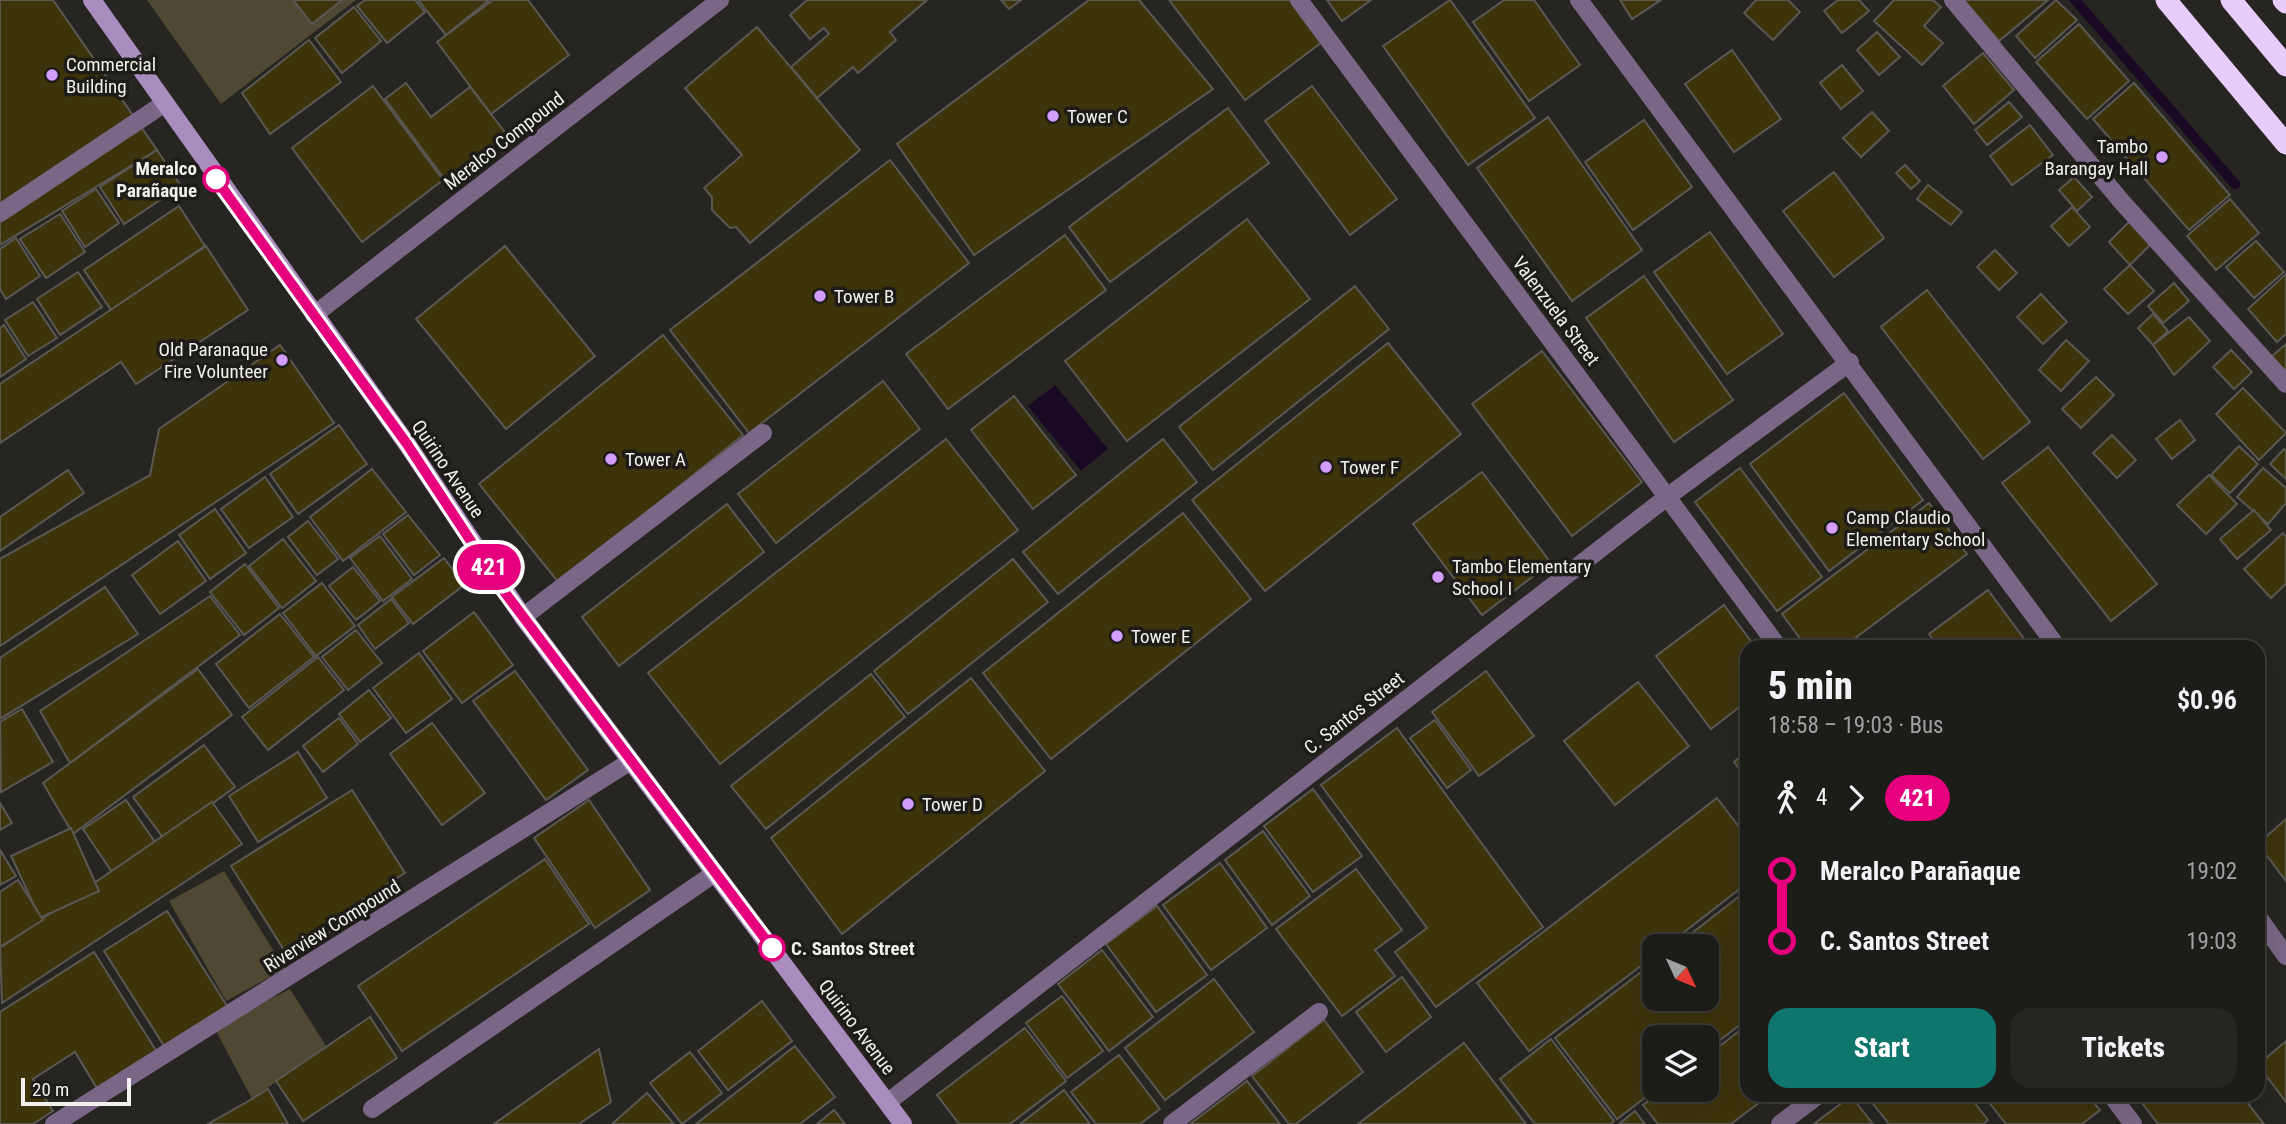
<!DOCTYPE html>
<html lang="en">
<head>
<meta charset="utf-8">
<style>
	:root { --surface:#1c1c19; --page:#252522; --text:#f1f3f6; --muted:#a0a1a2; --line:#3a3a38; --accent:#0f766e }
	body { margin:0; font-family:"Roboto Condensed",sans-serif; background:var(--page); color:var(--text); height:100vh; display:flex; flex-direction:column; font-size:26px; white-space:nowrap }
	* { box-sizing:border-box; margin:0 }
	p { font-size:23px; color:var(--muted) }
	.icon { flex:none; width:38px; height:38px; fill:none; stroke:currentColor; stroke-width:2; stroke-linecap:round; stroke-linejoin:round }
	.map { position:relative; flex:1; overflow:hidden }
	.panel { position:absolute; left:1740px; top:640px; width:525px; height:462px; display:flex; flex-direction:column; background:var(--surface); border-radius:21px; box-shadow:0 7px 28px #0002,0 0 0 2px var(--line) }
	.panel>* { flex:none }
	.badge { padding:0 14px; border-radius:23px; font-size:24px; line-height:46px }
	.needle { width:46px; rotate:134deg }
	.controls { position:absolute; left:1642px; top:934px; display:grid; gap:14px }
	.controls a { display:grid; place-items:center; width:77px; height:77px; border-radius:14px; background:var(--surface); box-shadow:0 7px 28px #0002,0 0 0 2px var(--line); font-size:35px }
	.scale { position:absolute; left:21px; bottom:18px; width:110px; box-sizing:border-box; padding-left:7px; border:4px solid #f1f0ed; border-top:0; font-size:19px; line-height:24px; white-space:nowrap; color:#f1f0ed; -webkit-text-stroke:5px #1d1c18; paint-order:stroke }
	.map>.badge { position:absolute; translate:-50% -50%; box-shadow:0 0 0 4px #fff }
	.legs { display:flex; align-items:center; gap:10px; height:77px; padding:0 28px; font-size:23px }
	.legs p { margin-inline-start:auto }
	.head { display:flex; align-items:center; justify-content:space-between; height:119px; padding:0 28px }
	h1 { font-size:38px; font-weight:800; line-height:52px }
	.button { display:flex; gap:14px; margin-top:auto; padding:14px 28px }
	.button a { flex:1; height:80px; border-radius:21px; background:var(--accent); color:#fff; font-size:28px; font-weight:800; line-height:80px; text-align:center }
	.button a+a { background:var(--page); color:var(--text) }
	ul { padding:0 28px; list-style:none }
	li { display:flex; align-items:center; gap:24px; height:70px; font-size:26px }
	li i { display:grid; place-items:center; width:10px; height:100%; margin:0 9px; background:currentColor }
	li i::after { content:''; width:18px; height:18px; margin:-9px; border:5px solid; border-radius:50%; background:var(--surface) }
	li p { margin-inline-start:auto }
	li:first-child i { background:linear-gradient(#0000 50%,currentColor 0) }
	li:last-child i { background:linear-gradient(currentColor 50%,#0000 0) }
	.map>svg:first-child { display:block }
	.green { fill:#4f4933 }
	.water { fill:#1a0924 }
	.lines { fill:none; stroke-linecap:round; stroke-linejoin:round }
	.stream { stroke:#1a0924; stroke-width:10 }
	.building { fill:#3e340c; stroke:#595853; stroke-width:2 }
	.service { stroke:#7a6787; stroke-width:18 }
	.minor { stroke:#7a6787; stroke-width:18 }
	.secondary { stroke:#aa8dbf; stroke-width:18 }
	.motorway { stroke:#e8cdfc; stroke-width:21 }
	.line-1-casing { stroke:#fff; stroke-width:16 }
	.line-1 { stroke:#e6007e; stroke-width:10 }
	.poi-dot { fill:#d49cfb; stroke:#1d1c18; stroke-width:2.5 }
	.stop-1-dot { fill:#fff; stroke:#e6007e; stroke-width:3.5 }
	.labels { text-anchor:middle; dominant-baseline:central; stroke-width:7; stroke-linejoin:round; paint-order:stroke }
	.poi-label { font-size:19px; fill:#f1f0ed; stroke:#1d1c18; text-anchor:start }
	.street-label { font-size:19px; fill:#f1f0ed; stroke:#1d1c18 }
	.stop-label { font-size:19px; font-weight:bold; fill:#f1f0ed; stroke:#1d1c18; text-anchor:end }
</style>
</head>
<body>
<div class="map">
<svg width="2286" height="1124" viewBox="0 0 2286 1124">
	<rect width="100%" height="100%" fill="#262521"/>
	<g class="green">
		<path d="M147,0H356L221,104Z"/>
		<path d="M224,871L285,969L226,1001L169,901Z"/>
		<path d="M290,989L326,1046L252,1099L214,1027Z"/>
	</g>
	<path class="water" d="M1055,385L1108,449L1081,471L1028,406Z"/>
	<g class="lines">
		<path class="stream" d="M2075,0L2235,184"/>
	</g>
	<g class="building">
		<path d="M0,0H53L157,150L0,245Z"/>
		<path d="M293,0H342L312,24Z"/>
		<path d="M365,0H415L425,12L387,43L357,6Z"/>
		<path d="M418,0H489L446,35Z"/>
		<path d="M493,0H528L569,55L491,114L437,42Z"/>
		<path d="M807,0H927L890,32L896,40L858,73L853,67L817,98L791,67L829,34L824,28L810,39L790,15Z"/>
		<path d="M1001,0H1021L1009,9Z"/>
		<path d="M1089,0H1139L1213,89L974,255L897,144Z"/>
		<path d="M1169,0H1290L1322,42L1245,100Z"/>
		<path d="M1327,0H1371L1342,21Z"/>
		<path d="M1450,0L1535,118L1468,165L1383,46Z"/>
		<path d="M1504,0H1534L1580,65L1529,101L1473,22Z"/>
		<path d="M1620,0H1661L1632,19Z"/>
		<path d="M1756,0H1788L1800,12L1773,40L1744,13Z"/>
		<path d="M1838,0H1859L1869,11L1842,33L1824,11Z"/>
		<path d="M1894,0H1933L1941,7L1924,26L1943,43L1922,65L1874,21Z"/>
		<path d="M1964,0H2048L1999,41Z"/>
		<path d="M2056,0L2077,20L2035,58L2016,36Z"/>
		<path d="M354,7L381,41L342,73L315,38Z"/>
		<path d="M2079,24L2129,81L2087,119L2036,62Z"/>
		<path d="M757,27L860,150L750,243L736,227L730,228L712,210V197L704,188L742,155L685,88Z"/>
		<path d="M1877,32L1900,57L1879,75L1857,50Z"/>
		<path d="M309,40L341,82L270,134L242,93Z"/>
		<path d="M1732,50L1781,119L1734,152L1685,84Z"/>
		<path d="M1983,53L2014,90L1974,124L1943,86Z"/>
		<path d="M1842,65L1863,91L1841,109L1820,83Z"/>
		<path d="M406,83L431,117L470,87L507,135L446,181L385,99Z"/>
		<path d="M2134,83L2230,195L2189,230L2093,119Z"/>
		<path d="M373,86L443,180L362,242L292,148Z"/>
		<path d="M1312,86L1397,199L1350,235L1265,121Z"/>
		<path d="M2009,102L2022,117L1987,145L1975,130Z"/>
		<path d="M1228,108L1269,163L1110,282L1069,227Z"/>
		<path d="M1872,112L1889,131L1861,157L1843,138Z"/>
		<path d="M1548,117L1642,250L1572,301L1477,168Z"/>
		<path d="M1644,120L1692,187L1633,230L1585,162Z"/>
		<path d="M2030,125L2053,155L2012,185L1990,156Z"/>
		<path d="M157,150L181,186L124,224L100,187Z"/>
		<path d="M890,160L969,263L749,433L670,330Z"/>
		<path d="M1905,165L1920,181L1911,189L1896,173Z"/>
		<path d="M1834,172L1884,238L1834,277L1783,211Z"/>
		<path d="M2074,177L2092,197L2077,211L2059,190Z"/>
		<path d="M1928,185L1962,212L1951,225L1917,199Z"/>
		<path d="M96,189L119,223L85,247L62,211Z"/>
		<path d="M2230,199L2259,233L2216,270L2187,236Z"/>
		<path d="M179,206L205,246L111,310L84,270Z"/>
		<path d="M2072,207L2090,227L2069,246L2051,226Z"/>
		<path d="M60,214L85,252L46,278L20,239Z"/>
		<path d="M1247,219L1310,299L1127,441L1065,361Z"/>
		<path d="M2130,221L2151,244L2130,265L2109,242Z"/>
		<path d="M1710,232L1783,334L1727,374L1654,272Z"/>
		<path d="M1065,235L1106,290L948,409L906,354Z"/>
		<path d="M16,238L40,276L6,299L0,289V249Z"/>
		<path d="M2256,241L2284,272L2254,298L2226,267Z"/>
		<path d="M206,246L248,310L136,384L121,362L0,443V384Z"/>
		<path d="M505,246L595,356L506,429L416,319Z"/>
		<path d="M1995,250L2017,273L1999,290L1977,267Z"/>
		<path d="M2130,265L2154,291L2128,314L2104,289Z"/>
		<path d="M78,272L102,307L60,335L37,299Z"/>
		<path d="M2286,274V334L2277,342L2248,309Z"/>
		<path d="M1644,276L1733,400L1674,442L1586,318Z"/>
		<path d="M2174,283L2189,301L2163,323L2148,306Z"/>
		<path d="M1355,286L1389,329L1213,470L1179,427Z"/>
		<path d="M1927,290L2030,422L1983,459L1881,327Z"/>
		<path d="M2041,294L2067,322L2043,344L2017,317Z"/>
		<path d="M33,302L57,338L28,356L5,320Z"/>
		<path d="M2153,314L2168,331L2153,345L2138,328Z"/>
		<path d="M2189,317L2210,341L2174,375L2153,345Z"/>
		<path d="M4,325L26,359L0,377V328Z"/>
		<path d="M663,335L743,435L559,583L479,484Z"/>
		<path d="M2066,340L2089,361L2061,391L2039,370Z"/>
		<path d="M1388,343L1461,434L1265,591L1192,500Z"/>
		<path d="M2286,344V374L2271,357Z"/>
		<path d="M280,345L334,423L0,646V559L150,475L159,429Z"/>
		<path d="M2231,350L2252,372L2234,389L2213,367Z"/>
		<path d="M1542,351L1642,482L1572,536L1472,404Z"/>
		<path d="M2096,377L2114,395L2081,428L2062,409Z"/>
		<path d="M883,381L920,429L776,543L738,494Z"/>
		<path d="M2243,388L2286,433L2259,460L2216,414Z"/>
		<path d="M1844,393L1923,500L1829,571L1750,464Z"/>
		<path d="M1014,396L1076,475L1033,509L971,430Z"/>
		<path d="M2180,420L2195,440L2172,459L2156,439Z"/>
		<path d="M339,425L367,464L298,514L270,474Z"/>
		<path d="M2112,435L2136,460L2117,478L2093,453Z"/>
		<path d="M946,439L1018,530L720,764L648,673Z"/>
		<path d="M1163,439L1197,482L1058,594L1023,552Z"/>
		<path d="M2239,446L2258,464L2230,493L2211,475Z"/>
		<path d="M2048,447L2157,584L2111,621L2002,483Z"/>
		<path d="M2284,449L2286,451V479L2270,464Z"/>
		<path d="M1740,468L1822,577L1777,611L1695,502Z"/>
		<path d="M2263,468L2286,488V503L2268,524L2237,497Z"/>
		<path d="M372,469L406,512L343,561L310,517Z"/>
		<path d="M68,470L84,493L0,551V517Z"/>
		<path d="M1482,472L1551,563L1482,615L1413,524Z"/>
		<path d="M2209,475L2237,504L2206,534L2177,505Z"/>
		<path d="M265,477L293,517L249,548L221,509Z"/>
		<path d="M1929,503L1967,554L1842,648H1807L1782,614Z"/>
		<path d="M727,504L764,552L619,666L582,617Z"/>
		<path d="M215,509L246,553L210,579L179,535Z"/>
		<path d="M2254,510L2271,530L2237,559L2220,539Z"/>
		<path d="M1183,513L1251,599L1051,759L983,673Z"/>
		<path d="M408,515L440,555L414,575L383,534Z"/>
		<path d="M308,521L338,559L317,575L288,537Z"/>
		<path d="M2283,533L2286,537V584L2271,598L2244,569Z"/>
		<path d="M380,536L412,579L383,601L350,558Z"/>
		<path d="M283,539L316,581L282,608L249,566Z"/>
		<path d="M178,541L206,581L160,614L132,575Z"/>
		<path d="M444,558L464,585L413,624L392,597Z"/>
		<path d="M1013,559L1048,602L908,714L874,671Z"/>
		<path d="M245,564L279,608L244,635L210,592Z"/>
		<path d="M353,567L380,601L356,620L329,586Z"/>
		<path d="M322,583L355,626L316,656L283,613Z"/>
		<path d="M105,587L138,634L0,719V658Z"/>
		<path d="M1988,590L2031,648H1939L1929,634Z"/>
		<path d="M210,596L240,635L70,763L40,711Z"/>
		<path d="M391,599L409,623L375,649L358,625Z"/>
		<path d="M1724,605L1756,648H1746V702L1711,729L1656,656Z"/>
		<path d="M474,612L513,665L462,703L423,651Z"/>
		<path d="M280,614L314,657L249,708L216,664Z"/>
		<path d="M356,630L382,663L348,690L322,657Z"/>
		<path d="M419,653L452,699L406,733L373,688Z"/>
		<path d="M318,657L344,690L268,750L242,717Z"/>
		<path d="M198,669L232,715L73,834L43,783Z"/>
		<path d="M515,671L588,770L546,800L473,701Z"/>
		<path d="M1486,671L1534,736L1479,776L1432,712Z"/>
		<path d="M871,674L905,717L766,829L731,786Z"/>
		<path d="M971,678L1045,771L842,934L771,838Z"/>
		<path d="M1638,682L1689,746L1615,805L1564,741Z"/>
		<path d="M369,690L391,718L360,742L339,714Z"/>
		<path d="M22,709L53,762L1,792L0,722Z"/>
		<path d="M339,718L358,744L323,772L303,746Z"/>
		<path d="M1435,720L1471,770L1447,788L1410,738Z"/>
		<path d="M432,723L485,793L442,825L390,754Z"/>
		<path d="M1397,728L1543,927L1436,1007L1395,952L1427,928L1321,785Z"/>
		<path d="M204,745L235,787L164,839L133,797Z"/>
		<path d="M298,752L327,798L258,842L229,796Z"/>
		<path d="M1746,752V778L1734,762Z"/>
		<path d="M1313,789L1362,856L1313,892L1264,826Z"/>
		<path d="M352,790L405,873L347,910L352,918L289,958L231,866Z"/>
		<path d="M1717,798L1746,836V884L1665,947H1654V956L1529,1051L1477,983Z"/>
		<path d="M126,800L157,845L114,875L83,829Z"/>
		<path d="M589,800L650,890L595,928L534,838Z"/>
		<path d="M212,802L242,844L2,1003L0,948Z"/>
		<path d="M0,803L12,823L0,830Z"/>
		<path d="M2286,819V881L2258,844Z"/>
		<path d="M71,828L99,891L40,918L11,856Z"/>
		<path d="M1263,831L1310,896L1272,925L1225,860Z"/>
		<path d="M0,850L16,876L0,885Z"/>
		<path d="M545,859L589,924L402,1051L358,986Z"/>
		<path d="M1220,863L1267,928L1211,970L1163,905Z"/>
		<path d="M1356,869L1402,930L1375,950L1395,976L1342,1016L1276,929Z"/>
		<path d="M18,880L43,920L0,947V892Z"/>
		<path d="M1746,891V1020L1706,1051V1038H1654L1655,1090L1617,1119L1555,1038L1654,962V999H1706V947H1674Z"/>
		<path d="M1157,906L1207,975L1156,1012L1106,944Z"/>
		<path d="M167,911L229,1009L166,1049L104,951Z"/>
		<path d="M1102,950L1153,1017L1109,1051L1058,984Z"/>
		<path d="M94,952L157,1052L98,1090L75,1052L33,1079L53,1111L33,1124H0V1012Z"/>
		<path d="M1402,977L1431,1017L1386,1052L1356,1012Z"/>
		<path d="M1214,979L1254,1032L1165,1100L1125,1048Z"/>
		<path d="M1062,996L1103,1051L1067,1078L1026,1023Z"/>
		<path d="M762,1001L792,1041L728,1090L698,1051Z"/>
		<path d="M370,1017L397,1058L303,1121L276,1081Z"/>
		<path d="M1324,1020L1363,1072L1296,1124H1289L1252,1076Z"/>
		<path d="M1025,1028L1066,1081L1010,1124H959L937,1095Z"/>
		<path d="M1743,1028L1746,1033V1096H1768L1731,1124H1658L1643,1105L1663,1090H1706V1057Z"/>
		<path d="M1551,1039L1614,1121L1611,1124H1535L1500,1079Z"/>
		<path d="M2286,1041V1102L2258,1065Z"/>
		<path d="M1464,1043L1526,1124H1358Z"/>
		<path d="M795,1046L835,1097L800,1124H696Z"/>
		<path d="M599,1049L611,1102L579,1124H494Z"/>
		<path d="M690,1052L722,1093L682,1124L650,1083Z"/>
		<path d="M1119,1055L1160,1109L1140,1124H1096L1071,1092Z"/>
		<path d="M1247,1081L1280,1124H1190Z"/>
		<path d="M268,1089L288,1124H208L252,1099Z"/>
		<path d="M1064,1090L1090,1124H1020Z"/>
		<path d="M647,1093L674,1124H612Z"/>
		<path d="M1851,1096L1873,1124H1814Z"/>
		<path d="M1867,1096H1969L1988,1120L1983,1124H1889Z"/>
		<path d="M1984,1096H2088L2100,1110L2082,1124H2006Z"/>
		<path d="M2146,1096H2242L2264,1124H2158L2140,1100Z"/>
		<path d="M834,1110L845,1124H817Z"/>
		<path d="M1635,1111L1645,1124H1619Z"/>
	</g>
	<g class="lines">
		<g class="service">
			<path d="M0,213L165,103"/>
			<path d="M314,315L720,0"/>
			<path d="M523,617L763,433"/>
			<path d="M372,1109L715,873"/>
			<path d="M1172,1124L1319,1012"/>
		</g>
		<g class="minor">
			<path d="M1299,0L1779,648"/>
			<path d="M1579,0L2058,648"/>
			<path d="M1953,0L2122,202L2286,384"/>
			<path d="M2258,917L2286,956"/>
			<path d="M2112,1096L2133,1124"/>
			<path d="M888,1102L1667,497L1850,362"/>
			<path d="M54,1124L631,761"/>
			<path d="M1780,1124L1817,1096"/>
		</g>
		<path class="secondary" d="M92,0L407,444L523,617L903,1124"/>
		<g class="motorway">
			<path d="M2166,0L2286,144"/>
			<path d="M2231,0L2286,66"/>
			<path d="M2283,0L2286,3"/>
		</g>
	</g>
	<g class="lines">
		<defs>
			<path id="line-1" d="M216,179L407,444L503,590L772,948"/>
		</defs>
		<use href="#line-1" class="line-1-casing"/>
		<use href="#line-1" class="line-1"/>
	</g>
	<g class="poi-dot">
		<circle cx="52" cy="75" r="7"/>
		<circle cx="1053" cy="116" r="7"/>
		<circle cx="2162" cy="157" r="7"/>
		<circle cx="820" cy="296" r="7"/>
		<circle cx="282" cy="360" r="7"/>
		<circle cx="611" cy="459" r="7"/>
		<circle cx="1326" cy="467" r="7"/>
		<circle cx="1832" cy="528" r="7"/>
		<circle cx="1438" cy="577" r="7"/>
		<circle cx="1117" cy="636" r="7"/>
		<circle cx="908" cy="804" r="7"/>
	</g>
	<g class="stop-1-dot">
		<circle cx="216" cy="179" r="12"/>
		<circle cx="772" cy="948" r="12"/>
	</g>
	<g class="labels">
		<g class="poi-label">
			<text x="66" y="64">Commercial<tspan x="66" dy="22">Building</tspan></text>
			<text x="1067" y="116">Tower C</text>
			<text x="2148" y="146" text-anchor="end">Tambo<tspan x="2148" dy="22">Barangay Hall</tspan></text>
			<text x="834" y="296">Tower B</text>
			<text x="268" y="349" text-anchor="end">Old Paranaque<tspan x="268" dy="22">Fire Volunteer</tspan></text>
			<text x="625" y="459">Tower A</text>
			<text x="1340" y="467">Tower F</text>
			<text x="1846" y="517">Camp Claudio<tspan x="1846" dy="22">Elementary School</tspan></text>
			<text x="1452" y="566">Tambo Elementary<tspan x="1452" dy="22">School I</tspan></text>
			<text x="1131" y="636">Tower E</text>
			<text x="922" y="804">Tower D</text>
		</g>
		<g class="street-label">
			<text transform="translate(504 141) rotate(-38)">Meralco Compound</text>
			<text transform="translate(1556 311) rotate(53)">Valenzuela Street</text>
			<text transform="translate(448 469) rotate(56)">Quirino Avenue</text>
			<text transform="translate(1354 713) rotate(-38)">C. Santos Street</text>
			<text transform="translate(332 926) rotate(-32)">Riverview Compound</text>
			<text transform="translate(857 1027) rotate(53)">Quirino Avenue</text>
		</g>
		<g class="stop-label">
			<text x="197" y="168">Meralco<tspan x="197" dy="22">Parañaque</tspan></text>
			<text x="791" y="948" text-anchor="start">C. Santos Street</text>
		</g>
	</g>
</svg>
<div class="controls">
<a><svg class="needle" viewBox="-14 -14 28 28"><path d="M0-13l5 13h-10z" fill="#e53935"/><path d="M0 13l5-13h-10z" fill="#a0a1a2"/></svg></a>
<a><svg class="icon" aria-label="layers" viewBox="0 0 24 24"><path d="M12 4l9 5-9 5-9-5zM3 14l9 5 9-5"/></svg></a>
</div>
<div class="scale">20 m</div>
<b class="badge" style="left:489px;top:567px;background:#e6007e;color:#fff">421</b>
<section class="panel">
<div class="head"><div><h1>5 min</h1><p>18:58 – 19:03 · Bus</p></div><b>$0.96</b></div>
<div class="legs"><svg class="icon" aria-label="walk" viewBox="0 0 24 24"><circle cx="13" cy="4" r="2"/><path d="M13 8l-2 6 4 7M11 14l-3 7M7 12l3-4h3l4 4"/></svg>4<svg class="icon" aria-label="forward" viewBox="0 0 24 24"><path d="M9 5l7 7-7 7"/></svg><b class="badge" style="background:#e6007e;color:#fff">421</b></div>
<ul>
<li><i style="color:#e6007e"></i><b>Meralco Parañaque</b><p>19:02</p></li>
<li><i style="color:#e6007e"></i><b>C. Santos Street</b><p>19:03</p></li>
</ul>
<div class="button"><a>Start</a><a>Tickets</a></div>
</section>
</div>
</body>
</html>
